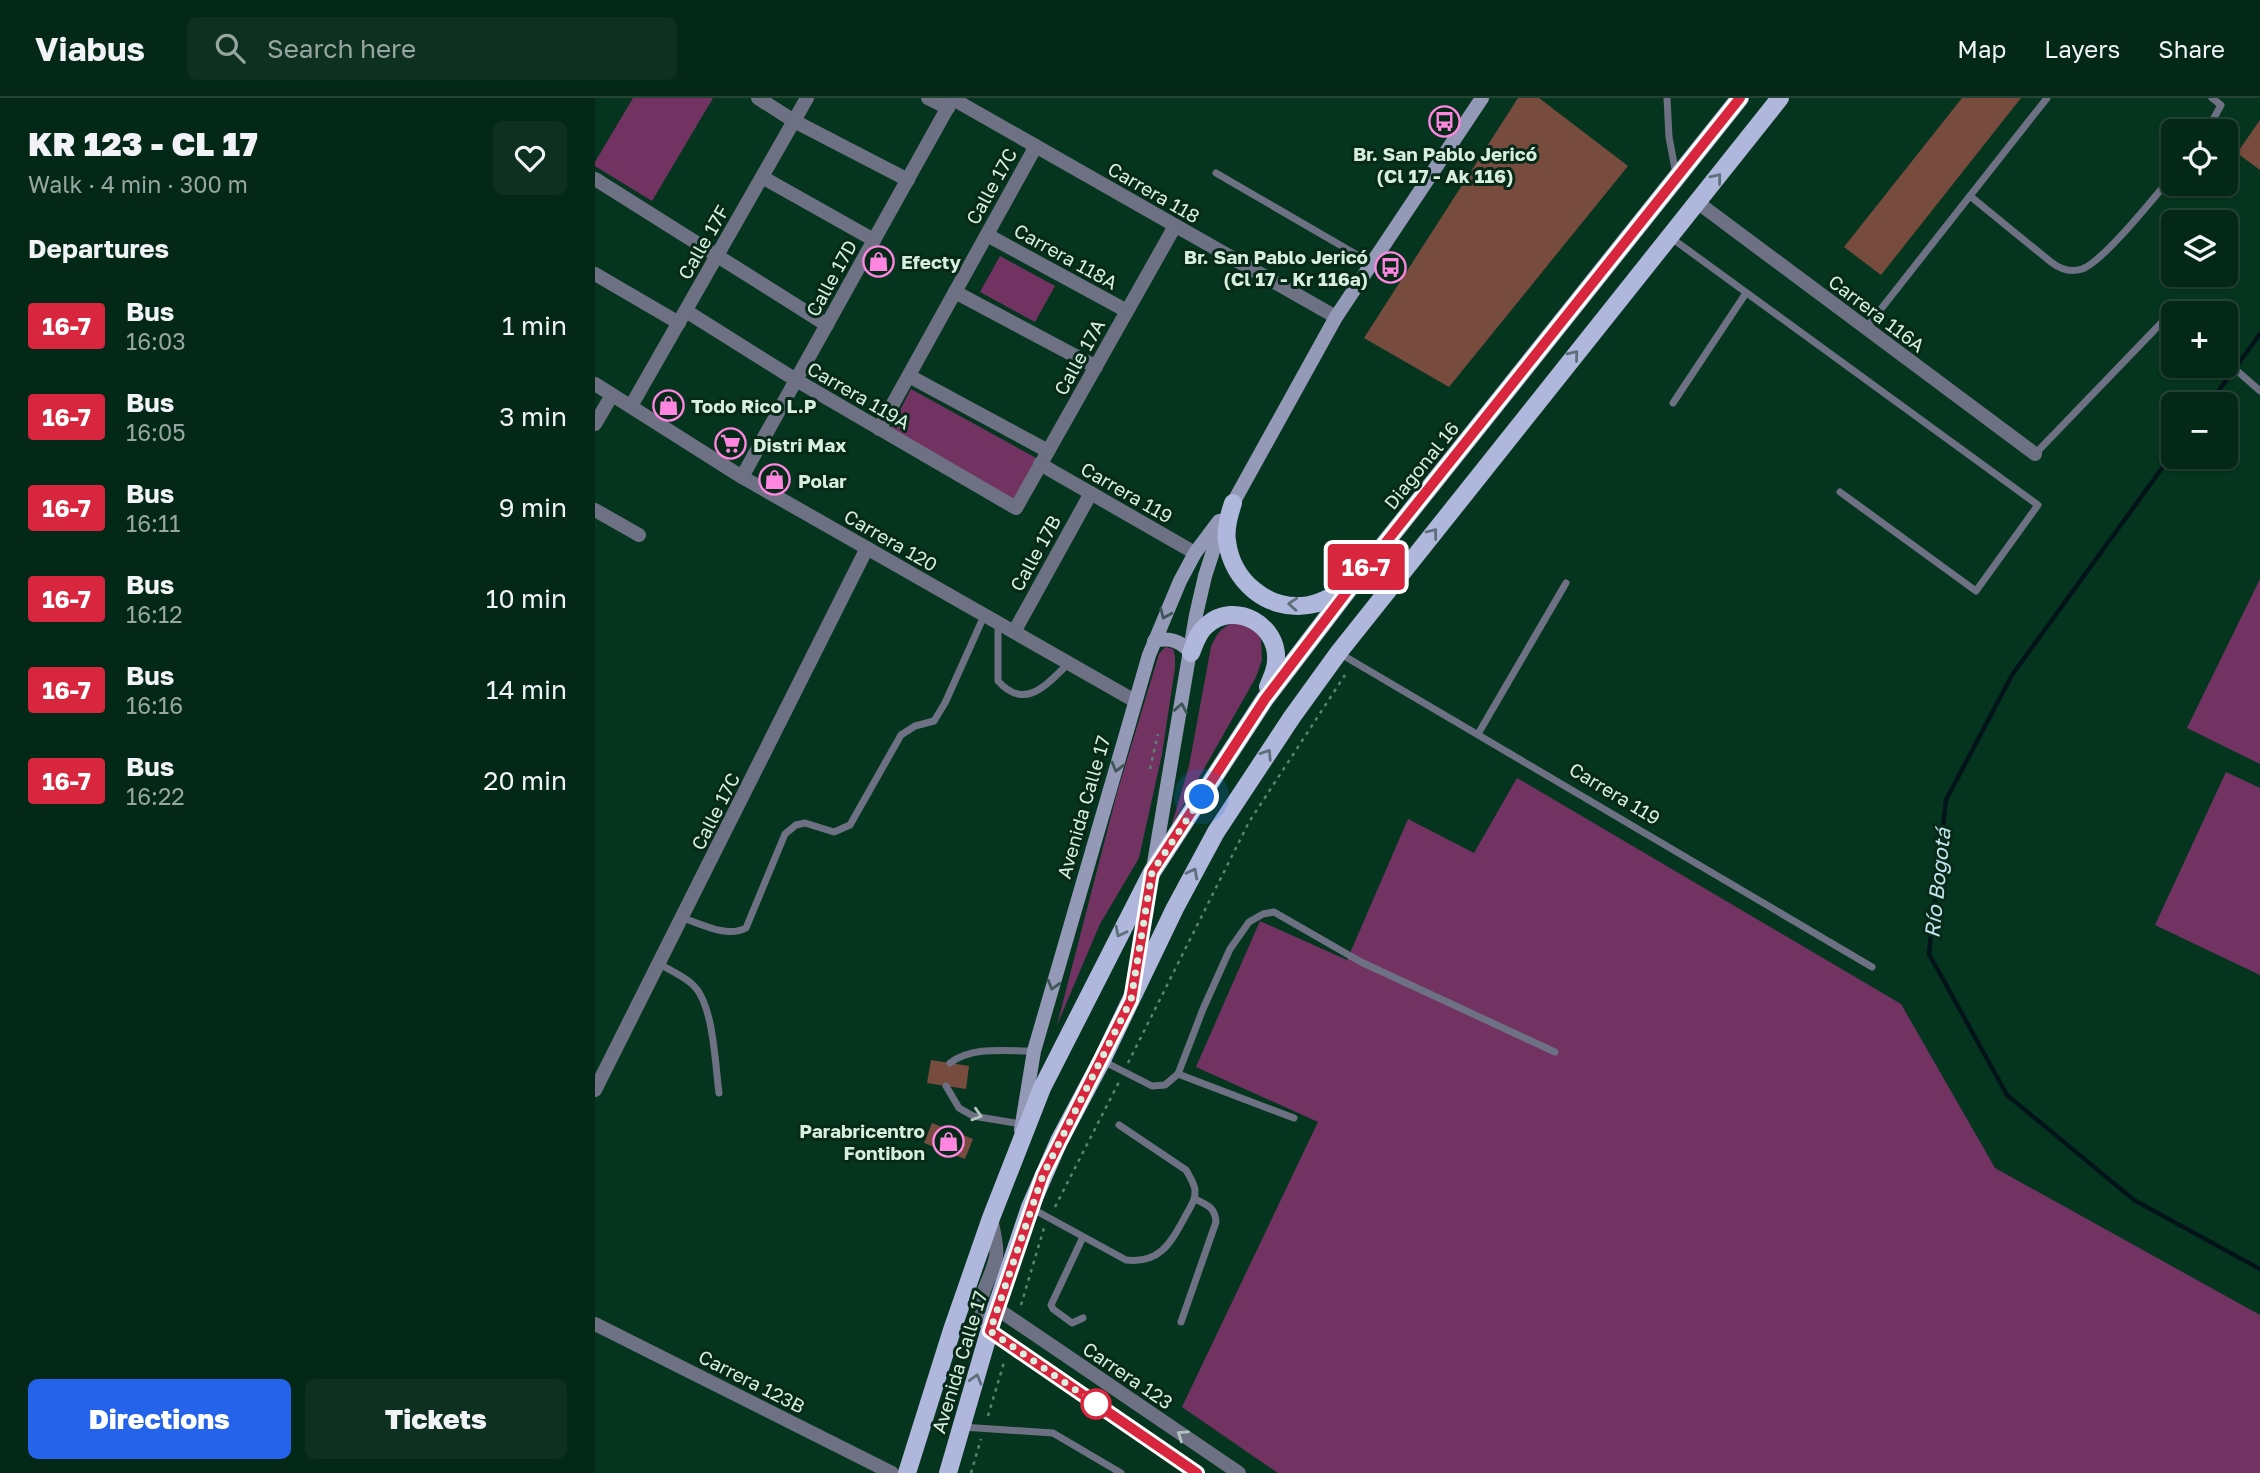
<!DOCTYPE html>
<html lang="en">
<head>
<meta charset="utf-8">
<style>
	:root { --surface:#042817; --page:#0d3020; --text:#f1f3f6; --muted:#97a6a1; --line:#254436; --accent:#2563eb }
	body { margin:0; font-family:"Golos Text",sans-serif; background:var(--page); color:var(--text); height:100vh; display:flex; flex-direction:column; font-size:26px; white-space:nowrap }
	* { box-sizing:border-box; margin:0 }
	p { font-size:23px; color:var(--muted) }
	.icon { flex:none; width:38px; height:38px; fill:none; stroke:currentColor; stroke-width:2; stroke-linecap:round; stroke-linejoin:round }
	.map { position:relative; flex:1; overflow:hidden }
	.drawer { display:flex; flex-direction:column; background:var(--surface); width:595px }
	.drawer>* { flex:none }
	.badge { padding:0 14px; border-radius:5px; font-size:24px; line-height:46px }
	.tools { position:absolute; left:1566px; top:21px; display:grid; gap:14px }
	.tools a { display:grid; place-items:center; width:77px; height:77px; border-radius:10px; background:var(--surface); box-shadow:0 2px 5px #0004,0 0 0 2px var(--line); font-size:35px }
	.you { position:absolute; width:35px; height:35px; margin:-18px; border:5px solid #fff; border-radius:50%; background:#1a73e8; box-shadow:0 0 0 10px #1a73e833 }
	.map>.badge { position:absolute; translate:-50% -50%; box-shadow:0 0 0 4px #fff }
	h2 { padding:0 28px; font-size:26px; line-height:63px }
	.round { display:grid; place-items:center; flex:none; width:74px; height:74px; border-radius:10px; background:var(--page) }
	.head { display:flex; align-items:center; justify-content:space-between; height:119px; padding:0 28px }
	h1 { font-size:33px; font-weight:800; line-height:52px }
	.button { display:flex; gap:14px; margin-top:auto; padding:14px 28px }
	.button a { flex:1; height:80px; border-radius:10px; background:var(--accent); color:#fff; font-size:28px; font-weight:800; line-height:80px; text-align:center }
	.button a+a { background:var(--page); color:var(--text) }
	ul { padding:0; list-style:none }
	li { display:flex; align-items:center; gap:21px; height:91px; padding:0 28px }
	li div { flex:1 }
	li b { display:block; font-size:26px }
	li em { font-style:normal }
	li .badge { min-width:77px; font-weight:700; text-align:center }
	header { display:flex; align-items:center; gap:42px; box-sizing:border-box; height:98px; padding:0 35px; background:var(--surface); border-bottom:2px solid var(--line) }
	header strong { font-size:33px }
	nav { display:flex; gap:38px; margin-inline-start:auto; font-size:24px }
	.search { width:490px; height:63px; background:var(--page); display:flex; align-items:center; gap:18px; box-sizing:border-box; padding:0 24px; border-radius:10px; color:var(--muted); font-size:26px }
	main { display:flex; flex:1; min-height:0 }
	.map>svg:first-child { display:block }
	.green { fill:#723363 }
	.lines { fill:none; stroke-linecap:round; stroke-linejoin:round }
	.stream { stroke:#00141a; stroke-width:4.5 }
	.building { fill:#774b3e }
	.path { stroke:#5d826f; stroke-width:2.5; stroke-dasharray:3.5 5; stroke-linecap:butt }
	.service { stroke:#6e7184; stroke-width:7 }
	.minor { stroke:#6e7184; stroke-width:14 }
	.tertiary { stroke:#6e7184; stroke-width:14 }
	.secondary { stroke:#9399b6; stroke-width:14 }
	.primary { stroke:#b0b7dc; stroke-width:18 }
	.oneway { stroke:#5c707a }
	.oneway2 { stroke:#3f5657 }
	.oneway3 { stroke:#b3c3c0 }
	.line-casing { stroke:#fff; stroke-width:16 }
	.line { stroke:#d7263d; stroke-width:10 }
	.walk { stroke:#d8efe0; stroke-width:7; stroke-dasharray:0 12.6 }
	.stop-dot { fill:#fff; stroke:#d7263d; stroke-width:3.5 }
	.labels { text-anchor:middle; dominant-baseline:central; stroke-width:6; stroke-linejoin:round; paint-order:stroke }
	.poi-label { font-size:19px; font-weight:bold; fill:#d8efe0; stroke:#072918; text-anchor:start }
	.street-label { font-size:19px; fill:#d8efe0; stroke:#072918 }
	.water-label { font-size:21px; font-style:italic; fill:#c1e4ee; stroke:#072918 }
</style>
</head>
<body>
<header>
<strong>Viabus</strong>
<div class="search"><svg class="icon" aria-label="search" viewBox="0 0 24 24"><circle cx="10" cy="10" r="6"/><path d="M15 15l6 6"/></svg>Search here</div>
<nav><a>Map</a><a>Layers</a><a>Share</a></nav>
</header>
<main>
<section class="drawer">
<div class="head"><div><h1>KR 123 - CL 17</h1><p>Walk · 4 min · 300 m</p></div><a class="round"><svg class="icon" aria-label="heart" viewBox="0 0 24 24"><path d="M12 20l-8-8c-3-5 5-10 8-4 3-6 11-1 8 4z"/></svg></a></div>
<h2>Departures</h2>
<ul>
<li><span class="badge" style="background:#d7263d;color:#fff">16-7</span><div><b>Bus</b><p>16:03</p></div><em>1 min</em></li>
<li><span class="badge" style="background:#d7263d;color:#fff">16-7</span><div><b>Bus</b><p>16:05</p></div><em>3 min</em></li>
<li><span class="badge" style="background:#d7263d;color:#fff">16-7</span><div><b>Bus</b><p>16:11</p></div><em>9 min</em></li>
<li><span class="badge" style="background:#d7263d;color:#fff">16-7</span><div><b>Bus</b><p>16:12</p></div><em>10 min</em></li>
<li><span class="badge" style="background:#d7263d;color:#fff">16-7</span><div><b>Bus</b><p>16:16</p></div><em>14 min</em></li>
<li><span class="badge" style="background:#d7263d;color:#fff">16-7</span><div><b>Bus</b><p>16:22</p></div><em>20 min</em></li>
</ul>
<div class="button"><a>Directions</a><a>Tickets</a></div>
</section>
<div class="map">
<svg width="1665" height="1375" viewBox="0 0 1665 1375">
	<rect width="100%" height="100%" fill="#06351f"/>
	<g class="green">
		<path d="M38,0H118L57,103L0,68V64Z"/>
		<path d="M405,158L460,188L440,224L385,194Z"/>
		<path d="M316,291L441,360L419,402L296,330Z"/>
		<path d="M1665,481V666L1592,630Z"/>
		<path d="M641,524L659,529L666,542L667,562L661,579L576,729L594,668L616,549C622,535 626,529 641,524Z"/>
		<path d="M570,549L578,551L580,558V570L567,656L544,760L505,826L462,927L522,695L564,556Z"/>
		<path d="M1631,674L1665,690V877L1560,827Z"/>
		<path d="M922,680L1306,906L1400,1070L1665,1217V1375H683L587,1309L723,1024L601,969L665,823L752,862L813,721L879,755Z"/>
	</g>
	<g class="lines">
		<g class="stream">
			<path d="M1614,306L1665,236"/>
			<path d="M1578,355L1417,577L1351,702L1334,856L1412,997L1539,1102L1665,1171"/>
		</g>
	</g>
	<g class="building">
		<path d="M923,0H944L1033,68L854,289L769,240Z"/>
		<path d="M1367,0H1426L1286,177L1249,149Z"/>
		<path d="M1665,22V72L1642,55Z"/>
		<path d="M336,962L374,968L371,991L332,985Z"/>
		<path d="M337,1025L378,1041L370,1061L329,1045Z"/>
	</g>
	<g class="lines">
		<g class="path">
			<path d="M555,671L563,636"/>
			<path d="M533,965L654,724L750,577"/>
			<path d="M460,1109L524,984"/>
			<path d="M426,1207L449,1130"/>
			<path d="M393,1318L410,1261"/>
			<path d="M376,1375L386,1341"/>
		</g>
		<g class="service">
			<path d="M1072,0L1074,39L1081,76"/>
			<path d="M1612,33L1626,7L1617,0"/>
			<path d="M621,75L776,165"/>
			<path d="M1375,98L1456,164C1465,171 1475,175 1487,171C1508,164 1561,97 1578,77"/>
			<path d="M1075,139L1443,407L1381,493L1245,394"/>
			<path d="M1271,230L1452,0"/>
			<path d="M1631,263L1665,293"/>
			<path d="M1078,305L1151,195"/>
			<path d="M1440,356L1571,220L1578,225"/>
			<path d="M403,525V583C430,613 451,587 473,566"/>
			<path d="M744,555L1277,869"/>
			<path d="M883,636L971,485"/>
			<path d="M88,820C106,826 132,840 151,830L190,736L201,727L210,725L239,734L255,727L306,637L320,628L339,623L350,605L389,518"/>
			<path d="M64,866C75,872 88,878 97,886C119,905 120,967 124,995"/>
			<path d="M508,963L557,988L570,987L583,976L608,911L635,851L654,824L668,816L679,814L766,864L960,954"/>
			<path d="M355,965C378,948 410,953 438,953"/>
			<path d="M583,976L699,1020"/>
			<path d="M351,988L364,1010L378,1018L426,1026"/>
			<path d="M436,1110L531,1162C566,1166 576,1144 591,1117C595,1109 601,1102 600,1092C599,1085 595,1079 591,1072L524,1027"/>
			<path d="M488,1220L477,1225L458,1211L456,1207L488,1139"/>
			<path d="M586,1224L621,1124C620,1109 612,1107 600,1101"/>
			<path d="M367,1329L458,1335L526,1375"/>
		</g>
		<g class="minor">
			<path d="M163,0L199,23L313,82"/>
			<path d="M333,0L353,10"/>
			<path d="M358,1L741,219"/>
			<path d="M167,79L279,142"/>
			<path d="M0,81L232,227"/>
			<path d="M1102,104L1440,356"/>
			<path d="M392,137L532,213"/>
			<path d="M0,176L84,225"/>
			<path d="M360,194L501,269"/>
			<path d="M91,213L201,282L421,410L580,128"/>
			<path d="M314,278L453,353"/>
			<path d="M0,286L147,379L540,603"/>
			<path d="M36,308L212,0"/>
			<path d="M0,326L17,297"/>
			<path d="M284,331L441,48"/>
			<path d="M445,366L600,455"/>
			<path d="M147,379L358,0"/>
			<path d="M0,412L44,437"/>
			<path d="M419,534L496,395"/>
			<path d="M0,992L272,450"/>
			<path d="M0,1226L297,1375"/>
		</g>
		<g class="tertiary">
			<path d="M396,1120C398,1132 403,1148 401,1159C394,1192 375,1198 395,1233L602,1375"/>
			<path d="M401,1210L644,1375"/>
		</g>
		<g class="secondary">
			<path d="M559,543C575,539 586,543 596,555"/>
			<path d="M538,889L601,517L610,478L622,441L638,405L741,219L887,0"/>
			<path d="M426,1032L439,953L554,557L585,483L600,455L624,423"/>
		</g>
		<g class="primary">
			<path d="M638,405C634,417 630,431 632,443C637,483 673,514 714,507C727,505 737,498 748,491"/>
			<path d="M596,555C600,545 603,534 612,527C640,502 684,527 681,563C681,572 676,581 673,589"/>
			<path d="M312,1375L357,1232L396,1120L447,990L557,774L670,601L760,483L1145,0"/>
			<path d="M353,1375L401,1210L435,1109L464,1043L507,962L580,810L621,734L697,619L744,554L1185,0"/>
		</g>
	</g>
	<defs><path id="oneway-chevron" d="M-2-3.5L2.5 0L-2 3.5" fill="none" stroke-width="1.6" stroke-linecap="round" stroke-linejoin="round" transform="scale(1.75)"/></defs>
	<g class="oneway">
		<use href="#oneway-chevron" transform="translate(1122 80) rotate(-51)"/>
		<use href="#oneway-chevron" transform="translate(979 257) rotate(-51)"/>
		<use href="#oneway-chevron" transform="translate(838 435) rotate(-52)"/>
		<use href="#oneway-chevron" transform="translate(698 506) rotate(-176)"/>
		<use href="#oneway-chevron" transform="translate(672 656) rotate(-57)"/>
		<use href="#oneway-chevron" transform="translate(598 775) rotate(-62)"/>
		<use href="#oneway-chevron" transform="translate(525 834) rotate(117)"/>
		<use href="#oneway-chevron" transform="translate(381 1281) rotate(-74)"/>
	</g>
	<g class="oneway2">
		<use href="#oneway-chevron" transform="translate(570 516) rotate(113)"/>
		<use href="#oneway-chevron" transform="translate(586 610) rotate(-80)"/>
		<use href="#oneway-chevron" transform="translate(522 669) rotate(105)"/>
		<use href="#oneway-chevron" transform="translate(458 887) rotate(106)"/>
	</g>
	<g class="oneway3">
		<use href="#oneway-chevron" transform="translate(382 1017) rotate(17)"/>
		<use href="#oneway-chevron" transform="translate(587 1337) rotate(-146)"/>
	</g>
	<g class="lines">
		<defs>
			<path id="line" d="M602,1375L395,1233L448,1077L536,902L557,774L670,601L760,483L1145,0"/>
		</defs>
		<use href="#line" class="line-casing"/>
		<use href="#line" class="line"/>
		<path class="walk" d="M501,1306L395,1233L448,1077L536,902L557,774L607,699"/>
	</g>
	<defs>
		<symbol id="bus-ring" viewBox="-11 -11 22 22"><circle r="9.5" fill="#072918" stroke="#fe86e0" stroke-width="1.5"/><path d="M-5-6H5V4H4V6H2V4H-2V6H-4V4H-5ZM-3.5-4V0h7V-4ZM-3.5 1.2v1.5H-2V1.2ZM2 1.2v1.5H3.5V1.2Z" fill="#fe86e0"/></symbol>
		<symbol id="shop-ring" viewBox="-11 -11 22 22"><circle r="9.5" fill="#072918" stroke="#fe86e0" stroke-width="1.5"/><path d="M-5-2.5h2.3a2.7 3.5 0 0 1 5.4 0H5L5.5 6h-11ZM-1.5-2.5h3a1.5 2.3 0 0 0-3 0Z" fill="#fe86e0"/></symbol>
		<symbol id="supermarket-ring" viewBox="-11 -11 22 22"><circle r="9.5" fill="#072918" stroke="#fe86e0" stroke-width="1.5"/><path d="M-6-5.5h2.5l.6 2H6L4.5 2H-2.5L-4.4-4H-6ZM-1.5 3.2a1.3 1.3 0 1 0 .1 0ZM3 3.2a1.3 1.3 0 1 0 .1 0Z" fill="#fe86e0"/></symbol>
	</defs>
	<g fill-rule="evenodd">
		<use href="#bus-ring" x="832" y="6" width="35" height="35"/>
		<use href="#shop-ring" x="266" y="146" width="35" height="35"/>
		<use href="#bus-ring" x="778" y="152" width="35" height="35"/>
		<use href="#shop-ring" x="56" y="290" width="35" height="35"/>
		<use href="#supermarket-ring" x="118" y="328" width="35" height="35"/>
		<use href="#shop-ring" x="162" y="364" width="35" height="35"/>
		<use href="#shop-ring" x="336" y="1026" width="35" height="35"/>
	</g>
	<circle class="stop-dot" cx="501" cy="1306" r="14"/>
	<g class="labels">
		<g class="poi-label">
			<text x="850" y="55" text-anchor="middle">Br. San Pablo Jericó<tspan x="850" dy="22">(Cl 17 - Ak 116)</tspan></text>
			<text x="773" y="158" text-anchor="end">Br. San Pablo Jericó<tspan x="773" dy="22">(Cl 17 - Kr 116a)</tspan></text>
			<text x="306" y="163">Efecty</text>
			<text x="96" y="307">Todo Rico L.P</text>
			<text x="158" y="346">Distri Max</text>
			<text x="203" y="382">Polar</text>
			<text x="330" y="1032" text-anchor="end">Parabricentro<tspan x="330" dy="22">Fontibon</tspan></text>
		</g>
		<g class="street-label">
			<text transform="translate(396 88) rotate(-61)">Calle 17C</text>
			<text transform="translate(559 94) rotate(30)">Carrera 118</text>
			<text transform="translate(108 144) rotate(-60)">Calle 17F</text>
			<text transform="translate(471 158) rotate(29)">Carrera 118A</text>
			<text transform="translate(236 180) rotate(-61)">Calle 17D</text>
			<text transform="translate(1282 215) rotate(37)">Carrera 116A</text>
			<text transform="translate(484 259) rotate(-61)">Calle 17A</text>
			<text transform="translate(264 297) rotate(30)">Carrera 119A</text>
			<text transform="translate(826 367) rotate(-51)">Diagonal 16</text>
			<text transform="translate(532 394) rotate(30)">Carrera 119</text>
			<text transform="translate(296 442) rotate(30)">Carrera 120</text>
			<text transform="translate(440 455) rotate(-61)">Calle 17B</text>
			<text transform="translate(1020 695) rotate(31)">Carrera 119</text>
			<text transform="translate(488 709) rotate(-74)">Avenida Calle 17</text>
			<text transform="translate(120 713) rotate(-63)">Calle 17C</text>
			<text transform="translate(364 1264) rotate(-73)">Avenida Calle 17</text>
			<text transform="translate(533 1277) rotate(34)">Carrera 123</text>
			<text transform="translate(157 1283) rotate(27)">Carrera 123B</text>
		</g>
		<g class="water-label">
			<text transform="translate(1342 785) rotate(-84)">Río Bogotá</text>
		</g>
	</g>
</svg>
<div class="tools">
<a><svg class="icon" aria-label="locate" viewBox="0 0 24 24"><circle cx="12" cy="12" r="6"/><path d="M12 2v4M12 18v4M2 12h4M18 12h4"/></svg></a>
<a><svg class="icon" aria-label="layers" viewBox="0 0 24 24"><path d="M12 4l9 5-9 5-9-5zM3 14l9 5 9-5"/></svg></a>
<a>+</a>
<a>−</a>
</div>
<div class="you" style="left:607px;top:699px"></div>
<b class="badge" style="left:771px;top:469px;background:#d7263d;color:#fff">16-7</b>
</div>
</main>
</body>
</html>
